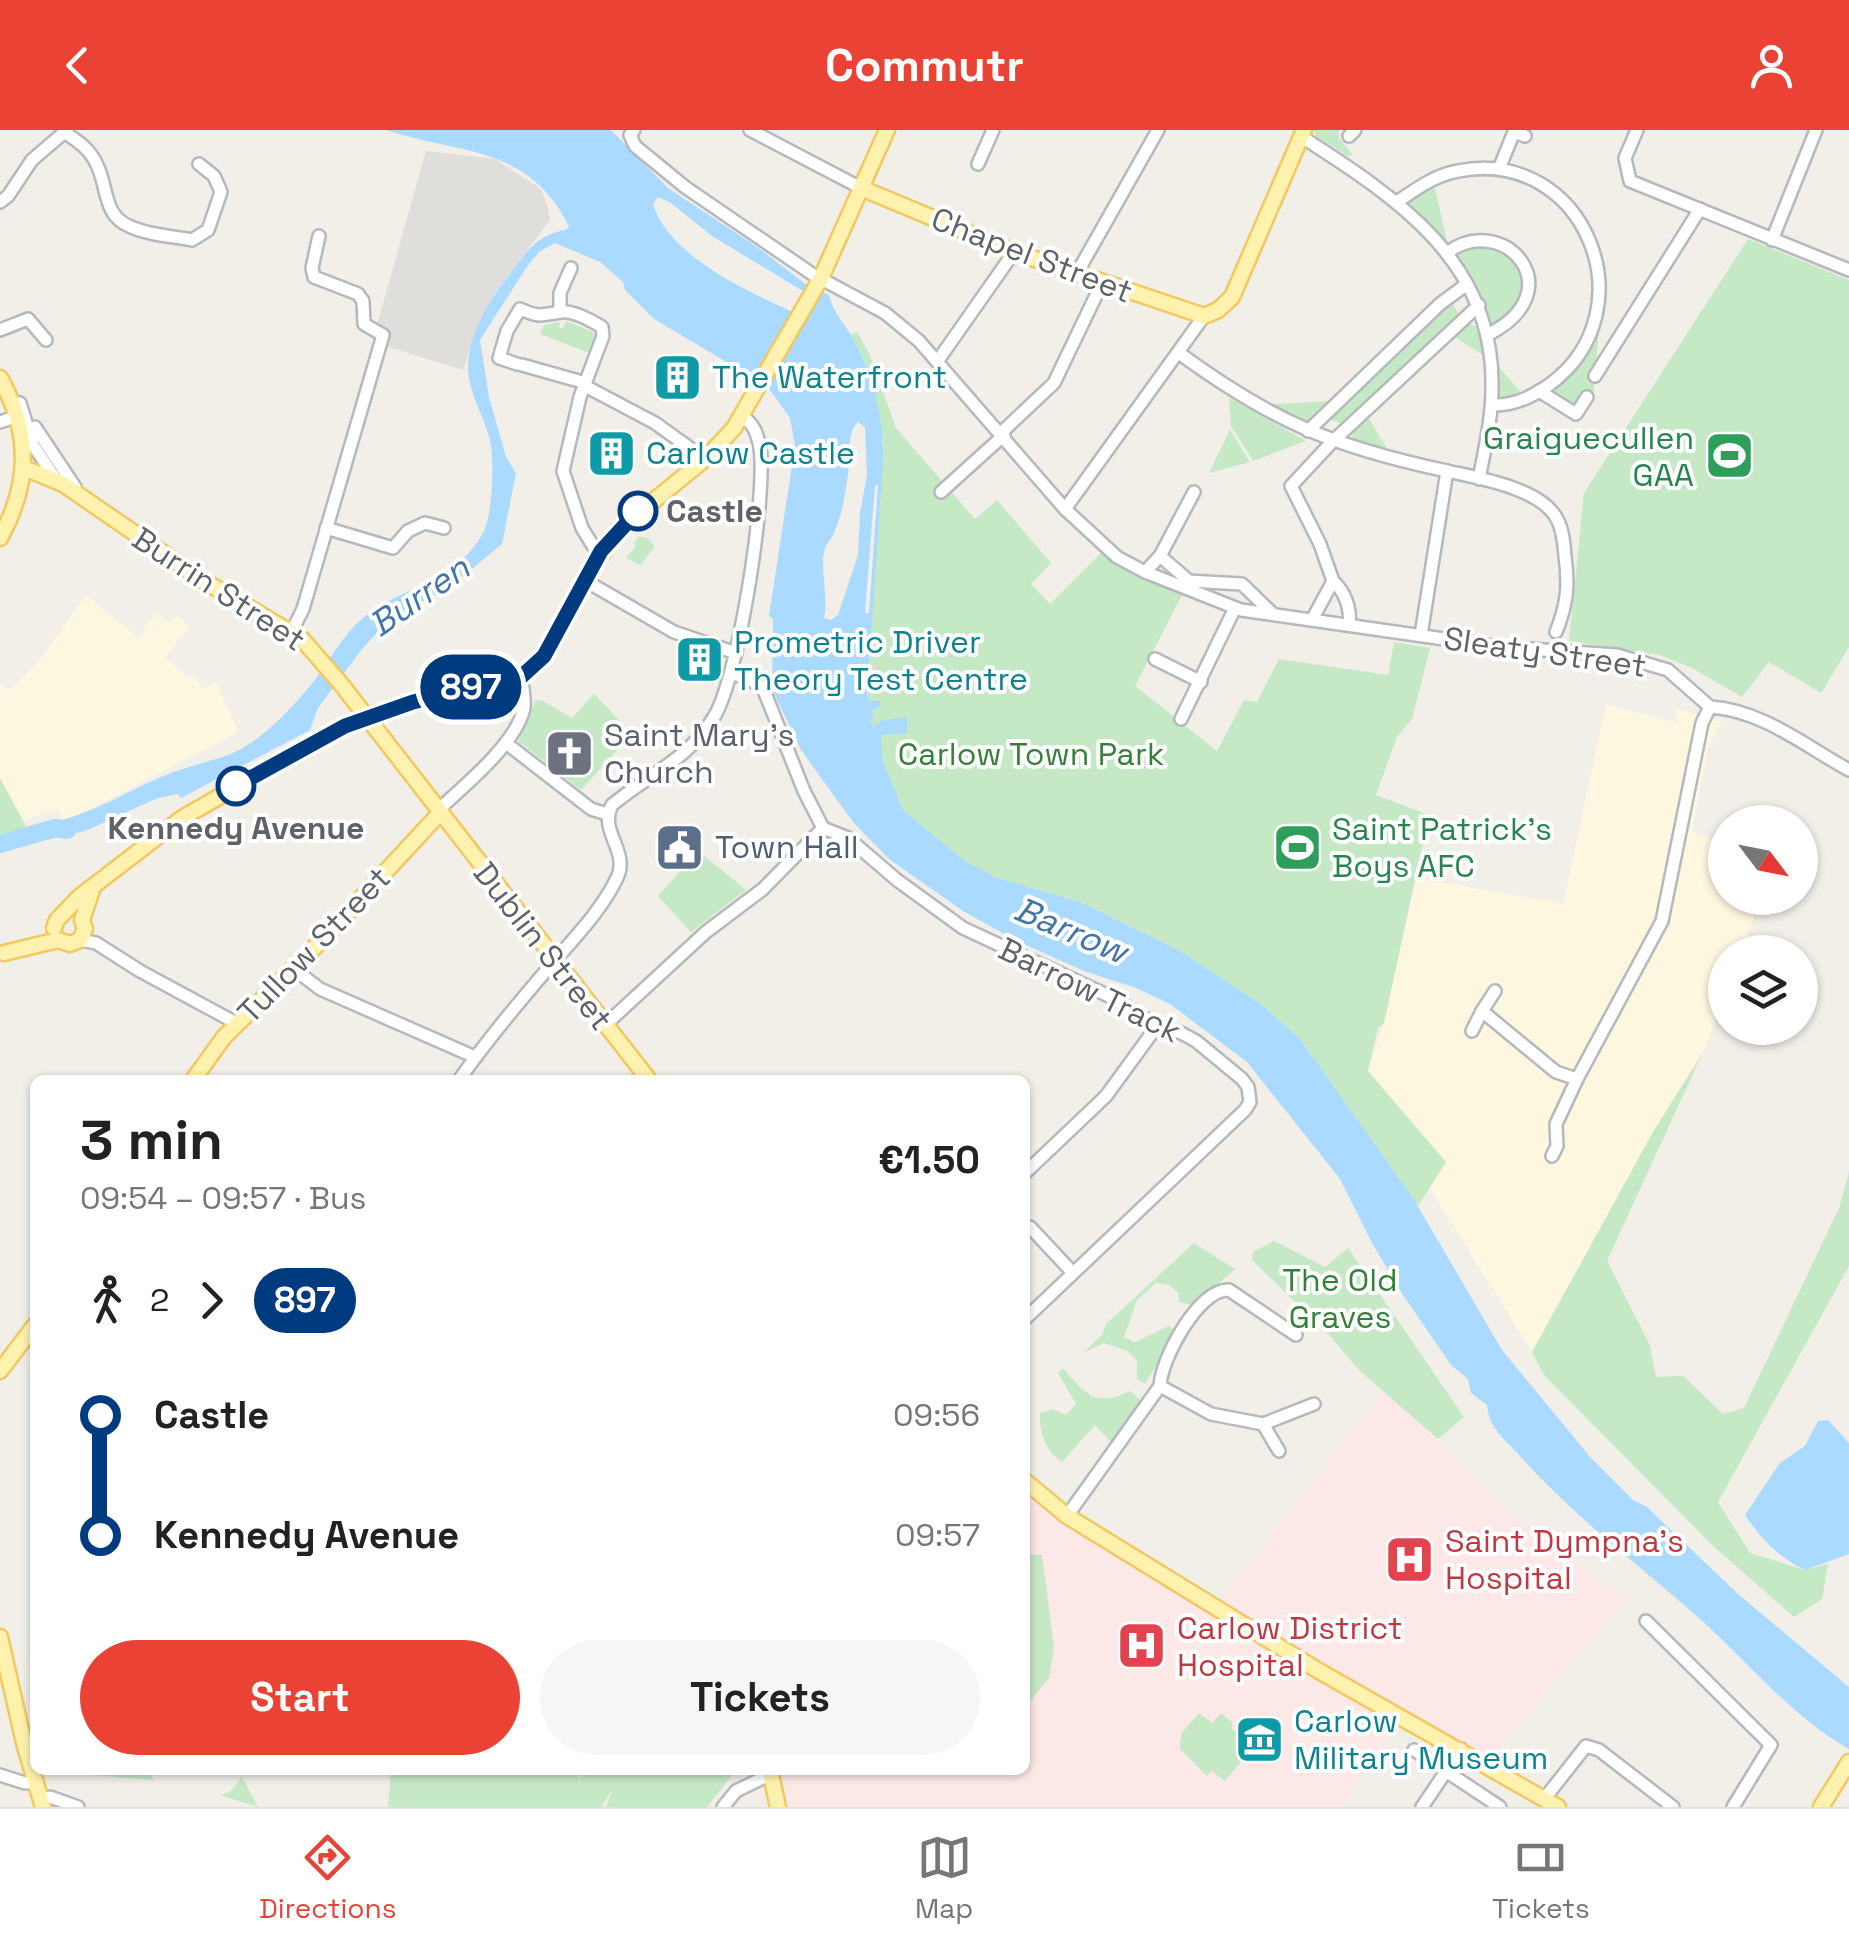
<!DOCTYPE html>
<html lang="en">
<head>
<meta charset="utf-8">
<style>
	:root { --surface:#fff; --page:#f6f6f6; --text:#222; --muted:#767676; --line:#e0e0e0; --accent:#ea4335 }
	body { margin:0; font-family:"Space Grotesk",sans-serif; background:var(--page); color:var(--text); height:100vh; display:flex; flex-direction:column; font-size:38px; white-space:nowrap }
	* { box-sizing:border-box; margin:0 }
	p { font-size:32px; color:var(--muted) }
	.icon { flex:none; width:55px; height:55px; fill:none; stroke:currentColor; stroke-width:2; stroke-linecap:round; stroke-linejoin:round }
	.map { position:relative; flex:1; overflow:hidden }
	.sheet { position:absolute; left:30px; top:945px; width:1000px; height:700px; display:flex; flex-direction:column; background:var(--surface); border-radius:15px; box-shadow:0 2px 8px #0004 }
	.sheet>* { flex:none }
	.badge { padding:0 20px; border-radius:32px; font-size:35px; line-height:65px }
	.needle { width:65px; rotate:122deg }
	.controls { position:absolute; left:1708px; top:675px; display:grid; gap:20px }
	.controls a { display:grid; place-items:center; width:110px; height:110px; border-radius:50%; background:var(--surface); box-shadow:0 2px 8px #0004; font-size:50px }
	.map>.badge { position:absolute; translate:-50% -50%; box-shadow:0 0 0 5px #fff }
	.legs { display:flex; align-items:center; gap:15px; height:110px; padding:0 50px; font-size:32px }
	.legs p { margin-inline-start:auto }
	.overview { display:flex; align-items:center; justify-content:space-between; height:170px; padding:0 50px }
	h1 { font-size:55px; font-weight:700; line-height:75px }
	.action { display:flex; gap:20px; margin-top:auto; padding:20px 50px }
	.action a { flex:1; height:115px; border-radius:60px; background:var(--accent); color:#fff; font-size:40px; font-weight:700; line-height:115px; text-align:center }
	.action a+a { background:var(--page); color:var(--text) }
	ul { padding:0 50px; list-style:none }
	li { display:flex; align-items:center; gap:35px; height:120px; font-size:38px }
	li i { display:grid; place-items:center; width:15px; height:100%; margin:0 12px; background:currentColor }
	li i::after { content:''; width:25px; height:25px; margin:-12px; border:8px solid; border-radius:50%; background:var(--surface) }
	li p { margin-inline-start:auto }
	li:first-child i { background:linear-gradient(#0000 50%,currentColor 0) }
	li:last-child i { background:linear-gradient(currentColor 50%,#0000 0) }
	header { display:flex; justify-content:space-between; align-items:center; height:130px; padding:0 50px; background:var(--accent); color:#fff; font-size:45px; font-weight:700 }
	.menu { display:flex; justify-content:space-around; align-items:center; height:140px; border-top:2px solid var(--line); background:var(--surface); font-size:28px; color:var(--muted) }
	.menu a { display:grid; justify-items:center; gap:5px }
	.menu .current { color:var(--accent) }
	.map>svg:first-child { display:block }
	.commercial { fill:#fef7e0 }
	.industrial { fill:#e0deda }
	.medical { fill:#fce8e6 }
	.green { fill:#c5e8c5 }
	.water { fill:#aadaff; fill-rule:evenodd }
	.pier { fill:#f1efe8 }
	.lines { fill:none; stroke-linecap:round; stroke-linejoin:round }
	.river { stroke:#aadaff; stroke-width:18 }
	.minor-casing { stroke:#b5b8bc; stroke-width:16 }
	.major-casing { stroke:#f2c960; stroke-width:19 }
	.minor { stroke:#fff; stroke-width:11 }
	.major { stroke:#fff2af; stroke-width:14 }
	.line-1-casing { stroke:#fff; stroke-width:22 }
	.line-1 { stroke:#003b80; stroke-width:15 }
	.stop-1-dot { fill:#fff; stroke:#003b80; stroke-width:5 }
	.labels { text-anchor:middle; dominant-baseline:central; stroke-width:8; stroke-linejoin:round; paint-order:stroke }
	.street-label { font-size:32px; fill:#5f6368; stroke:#fff }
	.culture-label { font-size:32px; fill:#0d838f; stroke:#fff; text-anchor:start }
	.leisure-label { font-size:32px; fill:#27864d; stroke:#fff; text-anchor:end }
	.stop-label { font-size:32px; font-weight:bold; fill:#5f6368; stroke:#fff; text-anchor:start }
	.worship-label { font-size:32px; fill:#5b616d; stroke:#fff; text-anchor:start }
	.park-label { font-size:32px; fill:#348238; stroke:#fff }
	.service-label { font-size:32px; fill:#4e5e75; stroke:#fff; text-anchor:start }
	.health-label { font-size:32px; fill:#be3a42; stroke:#fff; text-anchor:start }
	.water-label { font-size:35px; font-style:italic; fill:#4174aa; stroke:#fff }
</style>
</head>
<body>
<header><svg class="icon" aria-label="back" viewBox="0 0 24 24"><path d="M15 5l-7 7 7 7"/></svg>Commutr<svg class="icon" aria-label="person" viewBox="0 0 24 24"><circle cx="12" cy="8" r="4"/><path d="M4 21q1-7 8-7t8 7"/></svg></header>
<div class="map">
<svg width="1849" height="1677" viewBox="0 0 1849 1677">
	<rect width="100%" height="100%" fill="#f1efe8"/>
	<g class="commercial">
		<path d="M86,465L139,508L156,483L169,493L176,486L190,496L165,528L186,545L196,547L203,559L217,552L238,602L77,686L64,691L57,679L24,690L0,648V554L10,560L39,531Z"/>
		<path d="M1606,575L1677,593L1674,578L1722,592L1708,618L1692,702L1725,713V768H1761L1742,822H1725V867L1702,924L1653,1002L1532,1222L1429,1057L1445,1032L1368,941L1384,893L1416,748L1563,774Z"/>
	</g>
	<path class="industrial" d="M426,21L495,29L541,59L548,78L550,90L494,164L479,191L463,240L385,216L390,201L377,195Z"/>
	<path class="medical" d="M1384,1260L1515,1387L1625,1469L1490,1629L1408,1583L1340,1677H789L782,1645L792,1640H1025V1363L1056,1388L1210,1482Z"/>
	<g class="green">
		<path d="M1313,0H1339V8L1353,25L1347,26L1317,7Z"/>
		<path d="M1431,56L1435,58L1447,112L1409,73Z"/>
		<path d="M1748,109L1849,150V517L1821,563L1769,532L1742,567L1692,538L1660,525L1569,511L1584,363Z"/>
		<path d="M1479,114L1507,122L1522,139L1525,161L1516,183L1492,198L1476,159L1454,123Z"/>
		<path d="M1452,173L1460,186L1343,294L1328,289Z"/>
		<path d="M1600,190L1593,267L1582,262L1574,277L1550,263C1556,250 1568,244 1577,233C1588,221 1595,205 1600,190Z"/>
		<path d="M566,191L593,202L595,208L589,223L540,204L544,195L560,192L559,198L563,199Z"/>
		<path d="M1469,193L1479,198L1483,225L1455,207Z"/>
		<path d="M857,202L870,225L896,298L975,389L997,370L1051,433L1031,454L1050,474L1103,421L1125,439L1182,465L1135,556L1217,621L1244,570L1257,572L1279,529L1388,545L1394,512L1430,518L1412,589L1397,607L1376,665L1429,685L1384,893L1378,898L1368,941L1446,1032L1418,1076L1300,909L1261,874L1180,821L1083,773L995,747L965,731L903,680L882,628L880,604L907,588L882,590L872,597L870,579L879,571L869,572L867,564L883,311L866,234L851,204Z"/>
		<path d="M1498,236L1523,265L1506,270L1500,269Z"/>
		<path d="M1229,268L1306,311L1253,331L1231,296Z"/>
		<path d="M1330,271L1307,291L1276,277V274Z"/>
		<path d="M1368,287L1387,319L1352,309L1354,299Z"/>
		<path d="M1230,300L1250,332L1209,343Z"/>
		<path d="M638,407H646L655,417L640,435L626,428L636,416L634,413Z"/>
		<path d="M594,564L632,604L581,660L518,611L529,590L535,570L543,571L572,588Z"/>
		<path d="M0,648L27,699L0,706Z"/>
		<path d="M698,721L746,760L691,802L658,766Z"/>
		<path d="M1702,924L1607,1131L1650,1215L1656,1247L1683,1246L1723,1284L1744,1278L1839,1078L1849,1042V1136L1718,1372L1750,1423L1805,1440L1828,1434L1822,1469L1794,1487L1712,1415L1544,1245L1532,1222L1653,1002Z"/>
		<path d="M1274,1111L1325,1137L1348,1118L1464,1287L1438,1309L1360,1241L1328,1204L1252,1130L1253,1122Z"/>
		<path d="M1194,1113L1235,1139C1221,1153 1207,1160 1194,1175L1179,1172L1178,1162L1169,1155L1156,1153L1137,1170L1124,1207L1135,1212L1169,1196L1176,1202L1145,1254L1137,1249V1231L1128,1221L1104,1213L1083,1223L1102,1205L1106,1194Z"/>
		<path d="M1063,1238C1084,1264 1097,1278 1130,1261L1144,1273L1111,1312L1095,1295L1062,1332C1046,1322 1039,1301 1040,1283L1053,1279L1066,1285L1076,1274L1058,1243Z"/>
		<path d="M1025,1424L1042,1425L1054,1517L1049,1548L1025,1577Z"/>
		<path d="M1199,1583L1212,1593L1221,1583L1232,1592V1599L1250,1614L1249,1622L1225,1651L1212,1641L1207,1646L1180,1619L1181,1604Z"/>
		<path d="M81,1640H123L130,1644L136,1640L148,1641L154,1650L81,1644Z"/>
		<path d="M391,1640H578L580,1656V1640H730L733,1644L707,1677H606L612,1660L601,1677H388Z"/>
		<path d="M242,1647L258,1677L220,1665L230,1662Z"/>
	</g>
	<g class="water">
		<path d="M386,0H611L668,58L757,117L804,153L829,165C833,184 847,196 855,212C875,249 884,291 883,333L867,564L869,571H880V577L871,580L874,589L871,590L873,597L882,590L907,587V603L881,605L882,628L903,680L965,731L995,747L1083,773L1180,821L1261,874L1300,909L1413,1068L1502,1220L1591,1328L1633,1370L1647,1377L1738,1464L1849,1557V1619C1791,1586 1749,1533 1700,1489C1639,1435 1573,1386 1519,1325C1510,1315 1495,1302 1490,1289C1488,1285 1488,1280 1487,1275L1471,1263L1468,1249L1451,1235L1403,1165L1372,1113L1340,1049L1247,932L1170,874L1136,858L1084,841L1017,811L963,781L889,729L853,692L801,620L772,559L773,489L769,486L795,316L790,288L767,256L654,189L625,160L623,152L600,132L555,113L539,122L526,138L480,210L489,267L506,327L516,343L502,414L450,457L390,489L362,519L318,578L310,600L181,668L178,664L158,668L85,701L46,710L44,694C89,687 129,659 171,643C194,634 221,630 243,618C265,605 288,582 305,562C327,538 340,505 367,485C405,456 459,449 483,403C493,385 495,326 489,306C482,282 467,260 468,234C470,201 489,170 509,145C527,121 536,105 566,100L569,96C527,14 461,25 386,0ZM658,67L671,73L712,106L816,169L806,187C757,167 669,128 653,74ZM858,292L865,297L867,345L860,383L858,425L838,485L831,490L824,488C829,466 819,440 825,418C825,416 833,406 833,405C843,384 846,358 849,336C851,321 847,302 858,292Z"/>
		<path d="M1828,1290L1849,1313V1424L1805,1440C1779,1428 1760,1408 1745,1385L1780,1333L1805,1316L1818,1291Z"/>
	</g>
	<path class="pier" d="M875,355H878L869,483H865Z"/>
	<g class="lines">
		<path class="river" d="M0,714L55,698L67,700"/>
		<defs>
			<g id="minor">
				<path d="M634,0L630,5L635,16L685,57L812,144L885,183L919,211L1065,379L1117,427L1145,442L1241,480L1500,517L1617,525L1668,540L1710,577C1762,580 1805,616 1849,640"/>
				<path d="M750,0L861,58"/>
				<path d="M1637,0L1625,28L1630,51L1849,140"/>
				<path d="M64,2C78,11 90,19 97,35C108,57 103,85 129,96C148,105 171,106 192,110L208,100L221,62L214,46L199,34"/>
				<path d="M1349,6L1355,0"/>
				<path d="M1302,7C1397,68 1494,131 1492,257C1492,288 1485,318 1479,349"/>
				<path d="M978,34L993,0"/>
				<path d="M1499,39L1514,2L1525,6"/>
				<path d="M0,72L8,66L32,30L67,0"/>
				<path d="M1397,72C1416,59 1435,45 1458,41C1585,16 1651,181 1549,255C1532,267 1513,276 1492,275"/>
				<path d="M1772,110L1816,0"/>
				<path d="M1447,123C1503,80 1576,161 1487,205"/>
				<path d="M1077,143L1158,0"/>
				<path d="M560,182V163L571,138"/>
				<path d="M0,200L28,189L46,210"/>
				<path d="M1179,223C1273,292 1334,317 1447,341"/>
				<path d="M939,229L1014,122"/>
				<path d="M517,234L499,228L507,201L520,179C541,188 540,185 561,182C573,180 592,191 602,197L603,206L580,267L563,341L582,398L593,416L601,421"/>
				<path d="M522,235L586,253"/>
				<path d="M1595,246L1700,79"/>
				<path d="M585,256L655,293L705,329"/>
				<path d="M1539,261L1576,284L1587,267"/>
				<path d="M20,273L33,315L57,351"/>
				<path d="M0,292L15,287"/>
				<path d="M35,297L75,357L76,364"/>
				<path d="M1308,301L1440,174L1467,154"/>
				<path d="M1002,302L1054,253L1102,153"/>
				<path d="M941,362L1004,305"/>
				<path d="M1065,379L1204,186"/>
				<path d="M326,398L393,418L408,401L425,393L444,398"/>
				<path d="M1160,426L1194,362"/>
				<path d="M1145,442L1160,426L1189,451L1242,454L1273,484"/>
				<path d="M584,450L674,502L736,523"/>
				<path d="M1333,451C1345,462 1351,478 1349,494"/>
				<path d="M1313,488L1333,451L1320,414L1291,356L1332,312L1479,175"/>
				<path d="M291,503L303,479L383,205L364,194L363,171L358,164L314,147L312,138L319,106"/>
				<path d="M1421,505L1447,341C1478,348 1541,358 1557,389C1563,400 1564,414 1565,426C1569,455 1567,475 1556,502"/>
				<path d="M1155,529L1201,552"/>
				<path d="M732,544L747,548L763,558L804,661L823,698"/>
				<path d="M1181,589L1235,478"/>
				<path d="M506,613L591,679L607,684"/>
				<path d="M438,680C463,657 517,613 524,578C525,568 523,557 521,547"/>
				<path d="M823,698L848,708L897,750L963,798L1113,868L1157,896L1181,903L1196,911L1242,949L1248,957L1250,972L1245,980L1025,1189"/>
				<path d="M80,810L96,813L140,841L238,894"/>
				<path d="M294,839L320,859L475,927"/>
				<path d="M1482,881L1495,861"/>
				<path d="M604,896L706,802L763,759L823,698"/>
				<path d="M1472,901L1482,881L1556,942L1577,949L1662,791L1702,593L1710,577"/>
				<path d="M459,950C487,910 519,872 551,835C575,807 601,781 617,748C630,721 598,701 612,675C649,644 688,630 714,587C739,546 767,365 760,318C757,303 754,294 742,286"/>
				<path d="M1552,1026L1557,1016L1556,994L1577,949"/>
				<path d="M1025,1043L1106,966L1157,896"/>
				<path d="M1030,1097L1073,1143"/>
				<path d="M1160,1256L1211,1284L1263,1294L1314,1274"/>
				<path d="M1263,1294L1279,1321"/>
				<path d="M1067,1386L1160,1256C1161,1229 1199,1158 1229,1160L1296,1205"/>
				<path d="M1646,1491L1771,1615L1733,1677"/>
				<path d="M1414,1620L1500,1677"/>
				<path d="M0,1645L25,1653L34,1652"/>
				<path d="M1545,1668L1586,1616L1599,1620L1673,1677"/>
				<path d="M41,1669L50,1667L78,1677"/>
				<path d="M723,1677L736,1661L771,1644"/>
				<path d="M1422,1677L1461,1619"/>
			</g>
			<g id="major">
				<path d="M861,58L1014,122L1204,186L1218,180L1232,167L1304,0"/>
				<path d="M0,248C31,303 30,354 0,408"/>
				<path d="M24,338L63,354L204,451L302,509L341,554L649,950"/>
				<path d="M54,798L57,790L79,767L182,688L345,595L413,572L521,547L544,526L584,450L619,399L705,329L734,298L821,148L887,0"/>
				<path d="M4,823L58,810L70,814L80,810L85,799L82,790L92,760"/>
				<path d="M193,950L224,907L325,807L440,683"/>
				<path d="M0,1241L35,1195"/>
				<path d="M1025,1351L1067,1386L1319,1541L1558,1677"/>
				<path d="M0,1507L24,1613L43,1677"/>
				<path d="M770,1640L778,1677"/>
				<path d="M1821,1677L1849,1632"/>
			</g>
		</defs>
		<use href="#minor" class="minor-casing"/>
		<use href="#major" class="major-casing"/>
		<use href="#minor" class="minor"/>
		<use href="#major" class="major"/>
	</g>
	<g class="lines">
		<defs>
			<path id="line-1" d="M236,656L345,596L413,572L521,547L544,526L601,421L638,381"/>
		</defs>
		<use href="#line-1" class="line-1-casing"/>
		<use href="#line-1" class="line-1"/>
	</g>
	<defs>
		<symbol id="building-square" viewBox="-11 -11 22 22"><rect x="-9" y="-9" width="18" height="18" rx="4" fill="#0f9aa8" stroke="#fff"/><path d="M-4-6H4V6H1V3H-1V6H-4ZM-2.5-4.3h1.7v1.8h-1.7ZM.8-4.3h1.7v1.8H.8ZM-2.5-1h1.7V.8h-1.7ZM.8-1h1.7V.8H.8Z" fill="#fff"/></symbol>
		<symbol id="stadium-square" viewBox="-11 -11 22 22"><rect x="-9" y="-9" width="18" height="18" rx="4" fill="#2e9e5b" stroke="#fff"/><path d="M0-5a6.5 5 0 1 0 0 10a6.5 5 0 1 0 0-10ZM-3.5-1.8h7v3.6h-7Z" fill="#fff"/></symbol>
		<symbol id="church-square" viewBox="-11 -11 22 22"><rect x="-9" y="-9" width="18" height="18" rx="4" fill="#6b7280" stroke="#fff"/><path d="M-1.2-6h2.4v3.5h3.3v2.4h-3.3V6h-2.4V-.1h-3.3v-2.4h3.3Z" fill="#fff"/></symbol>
		<symbol id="civic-square" viewBox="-11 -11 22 22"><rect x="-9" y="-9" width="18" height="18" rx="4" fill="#5c6f8a" stroke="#fff"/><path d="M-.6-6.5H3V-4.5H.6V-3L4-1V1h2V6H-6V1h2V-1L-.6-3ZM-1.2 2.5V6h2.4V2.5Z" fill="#fff"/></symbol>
		<symbol id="hospital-square" viewBox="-11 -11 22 22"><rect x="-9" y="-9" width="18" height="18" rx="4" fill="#e0444e" stroke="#fff"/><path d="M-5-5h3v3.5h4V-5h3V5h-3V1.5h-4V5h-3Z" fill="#fff"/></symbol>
		<symbol id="museum-square" viewBox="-11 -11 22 22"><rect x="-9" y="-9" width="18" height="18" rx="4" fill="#0f9aa8" stroke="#fff"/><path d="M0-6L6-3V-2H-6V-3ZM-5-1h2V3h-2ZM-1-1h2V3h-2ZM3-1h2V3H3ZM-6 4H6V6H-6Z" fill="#fff"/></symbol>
	</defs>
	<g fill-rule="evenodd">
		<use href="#building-square" x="650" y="220" width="55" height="55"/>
		<use href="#building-square" x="584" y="296" width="55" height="55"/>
		<use href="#stadium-square" x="1702" y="298" width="55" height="55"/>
		<use href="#building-square" x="672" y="502" width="55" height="55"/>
		<use href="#church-square" x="542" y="596" width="55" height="55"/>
		<use href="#civic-square" x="652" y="690" width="55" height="55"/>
		<use href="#stadium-square" x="1270" y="690" width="55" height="55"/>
		<use href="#hospital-square" x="1382" y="1402" width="55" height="55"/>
		<use href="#hospital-square" x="1114" y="1488" width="55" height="55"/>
		<use href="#museum-square" x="1232" y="1582" width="55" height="55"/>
	</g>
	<g class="stop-1-dot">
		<circle cx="638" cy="381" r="18"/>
		<circle cx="236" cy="656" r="18"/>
	</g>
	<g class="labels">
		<g class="street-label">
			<text transform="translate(1032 125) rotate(21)">Chapel Street</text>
			<text transform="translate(219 459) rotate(33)">Burrin Street</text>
			<text transform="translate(1545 522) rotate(8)">Sleaty Street</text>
			<text transform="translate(314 815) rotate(-46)">Tullow Street</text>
			<text transform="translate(543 816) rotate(52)">Dublin Street</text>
			<text transform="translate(1090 860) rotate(26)">Barrow Track</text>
		</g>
		<g class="culture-label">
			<text x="712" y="247">The Waterfront</text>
			<text x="646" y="323">Carlow Castle</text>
			<text x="734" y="512">Prometric Driver<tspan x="734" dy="37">Theory Test Centre</tspan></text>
			<text x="1294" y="1591">Carlow<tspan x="1294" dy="37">Military Museum</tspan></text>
		</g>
		<g class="leisure-label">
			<text x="1694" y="308">Graiguecullen<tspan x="1694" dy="37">GAA</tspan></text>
			<text x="1332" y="699" text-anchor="start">Saint Patrick's<tspan x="1332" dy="37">Boys AFC</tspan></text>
		</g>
		<g class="stop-label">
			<text x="666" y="381">Castle</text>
			<text x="236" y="698" text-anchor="middle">Kennedy Avenue</text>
		</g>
		<g class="worship-label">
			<text x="604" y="605">Saint Mary's<tspan x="604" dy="37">Church</tspan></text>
		</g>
		<g class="park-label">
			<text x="1031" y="624">Carlow Town Park</text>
			<text x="1340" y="1150">The Old<tspan x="1340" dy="37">Graves</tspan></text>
		</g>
		<g class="service-label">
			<text x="715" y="717">Town Hall</text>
		</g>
		<g class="health-label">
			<text x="1445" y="1411">Saint Dympna's<tspan x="1445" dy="37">Hospital</tspan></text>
			<text x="1177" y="1498">Carlow District<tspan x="1177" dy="37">Hospital</tspan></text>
		</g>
		<g class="water-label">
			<text transform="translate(419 466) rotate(-35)">Burren</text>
			<text transform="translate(1071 800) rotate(23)">Barrow</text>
		</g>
	</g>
</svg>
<div class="controls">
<a><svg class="needle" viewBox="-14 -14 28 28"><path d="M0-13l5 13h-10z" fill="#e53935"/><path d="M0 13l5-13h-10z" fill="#767676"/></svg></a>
<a><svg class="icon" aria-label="layers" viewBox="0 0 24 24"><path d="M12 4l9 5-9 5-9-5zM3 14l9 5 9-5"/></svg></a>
</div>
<b class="badge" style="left:471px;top:557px;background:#003b80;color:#fff">897</b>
<section class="sheet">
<div class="overview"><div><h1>3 min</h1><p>09:54 – 09:57 · Bus</p></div><b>€1.50</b></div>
<div class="legs"><svg class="icon" aria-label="walk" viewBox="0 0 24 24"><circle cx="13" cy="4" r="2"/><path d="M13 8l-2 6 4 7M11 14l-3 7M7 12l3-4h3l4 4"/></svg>2<svg class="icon" aria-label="forward" viewBox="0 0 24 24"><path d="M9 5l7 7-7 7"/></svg><b class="badge" style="background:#003b80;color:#fff">897</b></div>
<ul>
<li><i style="color:#003b80"></i><b>Castle</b><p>09:56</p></li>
<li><i style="color:#003b80"></i><b>Kennedy Avenue</b><p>09:57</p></li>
</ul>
<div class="action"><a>Start</a><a>Tickets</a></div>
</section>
</div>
<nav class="menu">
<a class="current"><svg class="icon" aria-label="directions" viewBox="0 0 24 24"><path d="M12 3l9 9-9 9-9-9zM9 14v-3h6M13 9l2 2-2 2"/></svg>Directions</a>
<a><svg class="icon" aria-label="map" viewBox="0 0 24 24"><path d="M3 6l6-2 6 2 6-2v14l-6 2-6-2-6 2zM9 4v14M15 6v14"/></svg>Map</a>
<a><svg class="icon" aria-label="tickets" viewBox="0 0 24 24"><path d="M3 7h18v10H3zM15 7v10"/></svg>Tickets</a>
</nav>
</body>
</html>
